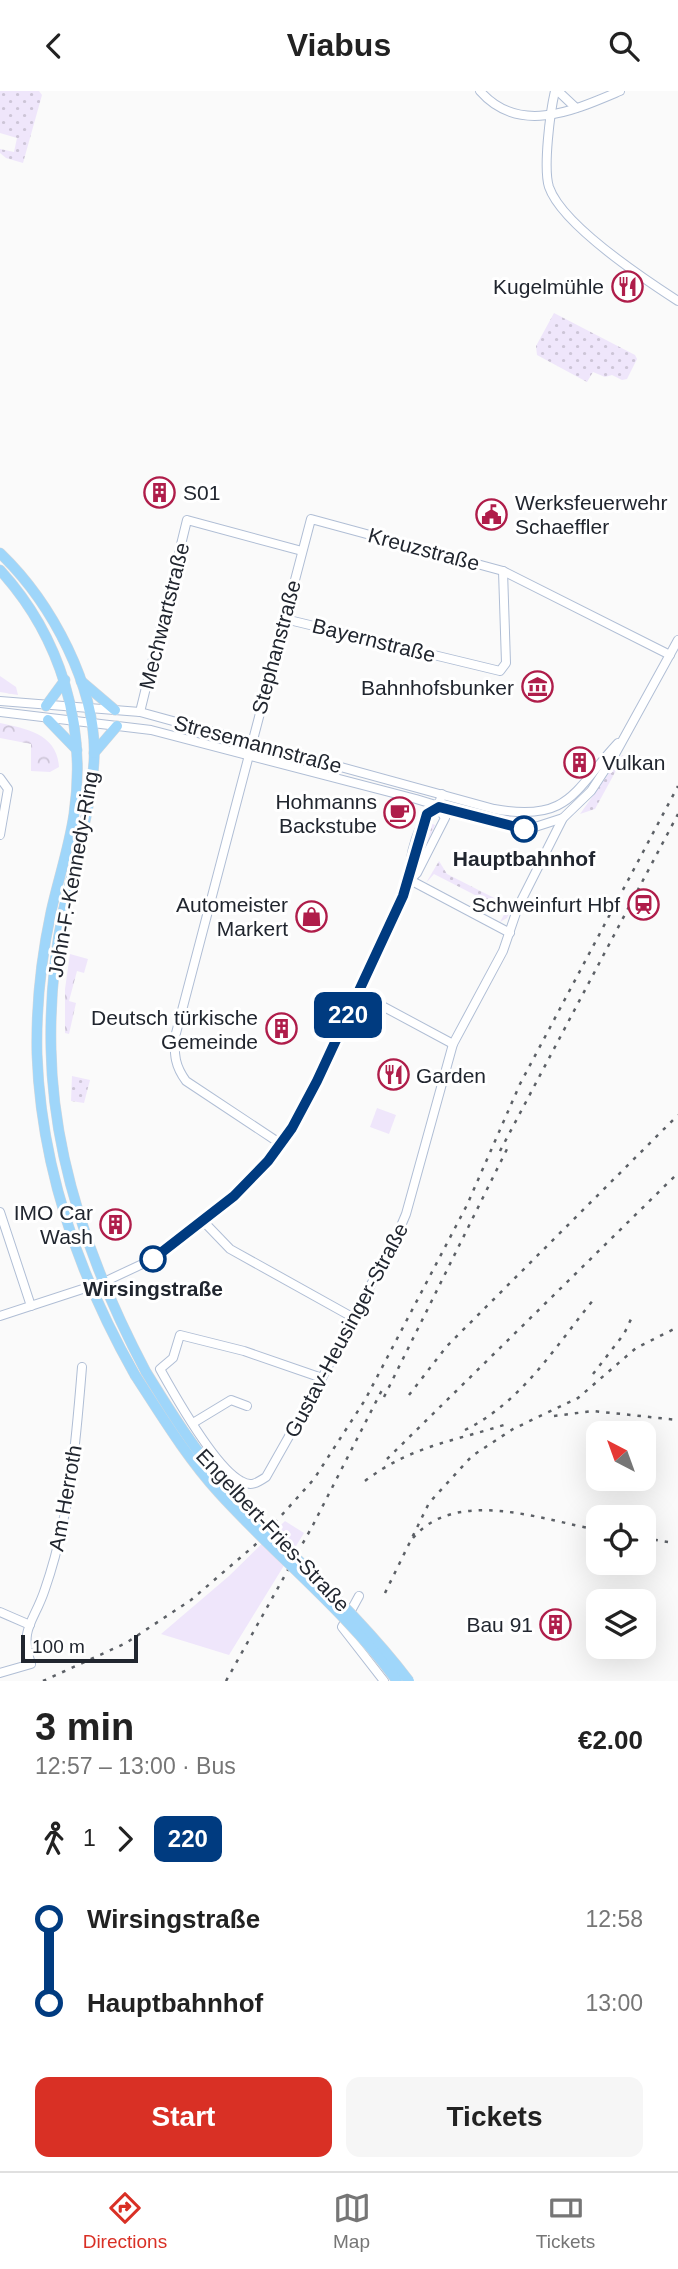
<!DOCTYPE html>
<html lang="en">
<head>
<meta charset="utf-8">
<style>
	:root { --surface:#fff; --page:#f6f6f6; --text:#222; --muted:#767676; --line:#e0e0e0; --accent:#d93025 }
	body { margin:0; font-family:Arial,sans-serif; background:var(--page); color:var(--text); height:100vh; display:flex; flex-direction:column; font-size:26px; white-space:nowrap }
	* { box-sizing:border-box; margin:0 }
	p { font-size:23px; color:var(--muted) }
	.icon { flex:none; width:38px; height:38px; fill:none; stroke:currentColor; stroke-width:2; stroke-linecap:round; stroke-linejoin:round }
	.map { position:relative; height:1590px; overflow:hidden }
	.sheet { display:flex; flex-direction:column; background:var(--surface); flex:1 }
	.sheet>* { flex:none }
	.badge { padding:0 14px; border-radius:10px; font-size:24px; line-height:46px }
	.needle { width:46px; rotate:319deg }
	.tools { position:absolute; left:586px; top:1330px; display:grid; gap:14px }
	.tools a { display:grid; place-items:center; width:70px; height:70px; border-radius:14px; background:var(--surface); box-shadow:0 7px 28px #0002; font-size:35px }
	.scale { position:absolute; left:21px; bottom:18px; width:117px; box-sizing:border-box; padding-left:7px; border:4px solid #21262f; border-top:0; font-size:19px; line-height:24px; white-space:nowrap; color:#21262f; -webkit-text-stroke:5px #fff; paint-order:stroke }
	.map>.badge { position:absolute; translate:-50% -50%; box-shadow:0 0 0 4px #fff }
	.legs { display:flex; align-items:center; gap:10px; height:77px; padding:0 35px; font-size:23px }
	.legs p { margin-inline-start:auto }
	.headline { display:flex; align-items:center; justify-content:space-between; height:119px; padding:0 35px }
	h1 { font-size:38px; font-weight:700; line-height:52px }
	.button { display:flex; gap:14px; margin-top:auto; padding:14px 35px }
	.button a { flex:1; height:80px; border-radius:14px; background:var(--accent); color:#fff; font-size:28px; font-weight:700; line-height:80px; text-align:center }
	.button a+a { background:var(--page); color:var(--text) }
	ul { padding:0 35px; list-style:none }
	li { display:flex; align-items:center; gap:24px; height:84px; font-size:26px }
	li i { display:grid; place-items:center; width:10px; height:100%; margin:0 9px; background:currentColor }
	li i::after { content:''; width:18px; height:18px; margin:-9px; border:5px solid; border-radius:50%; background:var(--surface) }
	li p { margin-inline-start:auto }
	li:first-child i { background:linear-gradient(#0000 50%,currentColor 0) }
	li:last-child i { background:linear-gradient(currentColor 50%,#0000 0) }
	header { display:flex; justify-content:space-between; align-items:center; height:91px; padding:0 35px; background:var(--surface); font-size:32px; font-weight:700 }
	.menu { display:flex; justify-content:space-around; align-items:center; height:98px; border-top:2px solid var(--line); background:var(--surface); font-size:19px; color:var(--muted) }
	.menu a { display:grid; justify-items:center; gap:4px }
	.menu .selected { color:var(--accent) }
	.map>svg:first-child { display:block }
	.grass { fill:url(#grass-dots) }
	.forest { fill:url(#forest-crowns) }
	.green { fill:#efe6fb }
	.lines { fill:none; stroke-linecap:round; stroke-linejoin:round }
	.minor-casing { stroke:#b0bed5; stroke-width:10 }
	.major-casing { stroke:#d7d8da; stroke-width:11 }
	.minor { stroke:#fff; stroke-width:8 }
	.major { stroke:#9fd6fa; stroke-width:10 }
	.rail { stroke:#5c6066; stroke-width:2.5; stroke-dasharray:3.5 7; stroke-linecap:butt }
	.major-bridge-casing { stroke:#d7d8da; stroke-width:11; stroke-linecap:butt }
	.major-bridge { stroke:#9fd6fa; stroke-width:10 }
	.line-1-casing { stroke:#fff; stroke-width:16 }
	.line-1 { stroke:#003b80; stroke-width:10 }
	.stop-1-dot { fill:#fff; stroke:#003b80; stroke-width:3.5 }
	.labels { text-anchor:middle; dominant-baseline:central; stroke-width:6; stroke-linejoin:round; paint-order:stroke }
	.poi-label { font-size:21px; fill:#21262f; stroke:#fff; text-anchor:end }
	.street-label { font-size:21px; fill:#21262f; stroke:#fff }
	.stop-label { font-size:21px; font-weight:bold; fill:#21262f; stroke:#fff }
</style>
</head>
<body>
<header><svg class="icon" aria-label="back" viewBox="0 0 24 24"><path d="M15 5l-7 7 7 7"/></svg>Viabus<svg class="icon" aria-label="search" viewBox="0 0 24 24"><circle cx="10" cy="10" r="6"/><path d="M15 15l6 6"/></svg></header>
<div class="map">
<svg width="678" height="1590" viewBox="0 0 678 1590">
	<defs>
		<pattern id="grass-dots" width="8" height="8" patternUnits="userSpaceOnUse" patternTransform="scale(1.75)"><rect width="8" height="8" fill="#efe6fb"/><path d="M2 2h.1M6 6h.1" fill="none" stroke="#cdc5d7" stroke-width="1.8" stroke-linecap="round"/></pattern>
		<pattern id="forest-crowns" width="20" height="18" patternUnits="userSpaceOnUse" patternTransform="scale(1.75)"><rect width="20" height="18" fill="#efe6fb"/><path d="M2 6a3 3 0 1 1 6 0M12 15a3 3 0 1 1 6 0" fill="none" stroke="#cdc5d7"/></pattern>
	</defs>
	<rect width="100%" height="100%" fill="#fafafa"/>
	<g class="grass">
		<path d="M0,0H39L42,4L23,72L6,67L0,62V58L14,61L17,47L0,42Z"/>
		<path d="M554,222L635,264L637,268L627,288L622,289L612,284L605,286L593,281L587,291L537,264L536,255Z"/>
		<path d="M624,665L595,718L580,723L622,664Z"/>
		<path d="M464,714L511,725L510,731L463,719Z"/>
		<path d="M428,731L435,734L414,780Z"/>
		<path d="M439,770L447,783L512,816L507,827L500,831L506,820L434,783L426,792Z"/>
		<path d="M72,985L90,989L84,1012L71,1010Z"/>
	</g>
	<g class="forest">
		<path d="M0,585L16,596L18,604L0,601Z"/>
		<path d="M0,632C27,638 57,643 59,676L50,681L31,680V653L0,647Z"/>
		<path d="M70,863L88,868L84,882L77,880L69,910L76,912L69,943L65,942V898Z"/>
	</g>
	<g class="green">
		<path d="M377,1017L396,1024L389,1043L370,1036Z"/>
		<path d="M285,1430L304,1442L229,1564L161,1543L229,1485Z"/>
	</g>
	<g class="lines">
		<defs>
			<g id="minor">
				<path d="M480,0C519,45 575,19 620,0"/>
				<path d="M555,0C550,21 543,77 549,96C562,134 644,188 678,210"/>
				<path d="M558,0L576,17"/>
				<path d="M285,528L500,580L506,572L503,480"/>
				<path d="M0,610L140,621L494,718C570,732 574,699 618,652"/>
				<path d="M0,621L151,639L416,708L498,733L532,737L563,727L591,700L614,665L678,549"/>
				<path d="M140,621L187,429L302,460"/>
				<path d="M0,687L8,698L0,744"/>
				<path d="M410,789L510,842"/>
				<path d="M410,789C408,768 418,726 438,716"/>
				<path d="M358,902L453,953"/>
				<path d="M281,1053L186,990C175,975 174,964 175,946L311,428L503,480L670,564"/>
				<path d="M0,1121L31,1215"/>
				<path d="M204,1131L230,1158L354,1227"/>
				<path d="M0,1225L104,1191L153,1168L201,1133L257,1082L281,1053L317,990L410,789L417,782L445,727L438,716L442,703"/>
				<path d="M322,1287L244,1260L180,1244L173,1267L160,1278C175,1305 216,1377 241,1390C251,1396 257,1392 266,1386L322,1287L398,1142L406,1123L453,953L503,860L518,816L563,727"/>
				<path d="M193,1332L231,1309L247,1315"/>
				<path d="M359,1505L342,1536L384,1590"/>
				<path d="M0,1521L30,1534"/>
				<path d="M0,1582L31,1573C19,1536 34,1532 45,1498C70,1426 76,1351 82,1276"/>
			</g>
			<g id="major">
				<path d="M0,462C51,511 98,597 94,670C91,721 74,771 63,821C54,866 50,912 51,958C53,1072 93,1181 146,1281"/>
				<path d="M0,479C61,546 87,634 74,723C69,757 58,789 51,821C41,868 36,916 37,963C41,1078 79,1185 135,1284"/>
				<path d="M81,590L115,619"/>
				<path d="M46,615L65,589"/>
				<path d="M48,629L77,659"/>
				<path d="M94,662L117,635"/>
			</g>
		</defs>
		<use href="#minor" class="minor-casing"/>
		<use href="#major" class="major-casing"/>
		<use href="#minor" class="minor"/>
		<use href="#major" class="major"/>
		<g class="rail">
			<path d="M500,1060L678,723"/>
			<path d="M593,1283L624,1243L632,1226"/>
			<path d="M409,1304L447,1255L678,1024"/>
			<path d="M384,1306L510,1052"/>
			<path d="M554,1325L593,1320L678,1329"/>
			<path d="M465,1339C522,1311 555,1256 594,1208"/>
			<path d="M387,1368L678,1082"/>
			<path d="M365,1390C412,1354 456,1350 510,1332"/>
			<path d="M413,1447C456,1396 543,1429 598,1439"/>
			<path d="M644,1447L668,1451"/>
			<path d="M385,1502L429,1412L472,1365L513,1338L578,1307L636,1257L678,1236"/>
			<path d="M43,1590L126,1552L191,1509L255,1454L314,1388L365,1309L467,1114L520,993L678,695"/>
			<path d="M226,1590L313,1434L384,1295"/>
		</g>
		<defs>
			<g id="major-bridge">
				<path d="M146,1281C170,1320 195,1360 226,1395C286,1461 355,1519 409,1590"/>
				<path d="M135,1284C161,1324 187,1367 219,1402C277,1466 346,1520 397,1590"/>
			</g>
		</defs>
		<use href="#major-bridge" class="major-bridge-casing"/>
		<use href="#major-bridge" class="major-bridge"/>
	</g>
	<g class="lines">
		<defs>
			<path id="line-1" d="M153,1168L234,1105L268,1070L292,1037L317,990L403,805L427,723L439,716L524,738"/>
		</defs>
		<use href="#line-1" class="line-1-casing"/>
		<use href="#line-1" class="line-1"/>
	</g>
	<defs>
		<symbol id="restaurant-ring" viewBox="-11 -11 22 22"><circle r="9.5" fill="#fff" stroke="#af1d4a" stroke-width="1.5"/><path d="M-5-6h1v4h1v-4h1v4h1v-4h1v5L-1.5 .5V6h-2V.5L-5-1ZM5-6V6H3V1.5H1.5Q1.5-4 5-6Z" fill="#af1d4a"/></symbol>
		<symbol id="building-ring" viewBox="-11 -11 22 22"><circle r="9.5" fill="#fff" stroke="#af1d4a" stroke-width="1.5"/><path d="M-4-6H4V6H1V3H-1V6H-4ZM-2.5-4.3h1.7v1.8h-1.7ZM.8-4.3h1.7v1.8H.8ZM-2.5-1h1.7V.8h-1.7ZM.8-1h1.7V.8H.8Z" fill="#af1d4a"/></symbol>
		<symbol id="civic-ring" viewBox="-11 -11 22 22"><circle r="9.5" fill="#fff" stroke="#af1d4a" stroke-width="1.5"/><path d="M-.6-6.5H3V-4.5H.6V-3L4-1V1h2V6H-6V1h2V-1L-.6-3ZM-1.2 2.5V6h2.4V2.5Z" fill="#af1d4a"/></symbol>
		<symbol id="museum-ring" viewBox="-11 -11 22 22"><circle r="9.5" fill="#fff" stroke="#af1d4a" stroke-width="1.5"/><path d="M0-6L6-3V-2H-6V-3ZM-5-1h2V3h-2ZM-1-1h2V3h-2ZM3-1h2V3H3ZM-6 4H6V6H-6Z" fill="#af1d4a"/></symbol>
		<symbol id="cafe-ring" viewBox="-11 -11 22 22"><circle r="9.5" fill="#fff" stroke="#af1d4a" stroke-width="1.5"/><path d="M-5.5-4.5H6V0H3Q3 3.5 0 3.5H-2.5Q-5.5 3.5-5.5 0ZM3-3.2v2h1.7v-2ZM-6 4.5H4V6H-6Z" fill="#af1d4a"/></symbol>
		<symbol id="station-ring" viewBox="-11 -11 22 22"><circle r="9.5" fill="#fff" stroke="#af1d4a" stroke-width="1.5"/><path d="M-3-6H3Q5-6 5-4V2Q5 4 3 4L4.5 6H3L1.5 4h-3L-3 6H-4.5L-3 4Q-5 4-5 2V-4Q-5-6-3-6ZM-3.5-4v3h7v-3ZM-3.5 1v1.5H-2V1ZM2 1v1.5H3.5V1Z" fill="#af1d4a"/></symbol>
		<symbol id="shop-ring" viewBox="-11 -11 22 22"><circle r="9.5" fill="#fff" stroke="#af1d4a" stroke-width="1.5"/><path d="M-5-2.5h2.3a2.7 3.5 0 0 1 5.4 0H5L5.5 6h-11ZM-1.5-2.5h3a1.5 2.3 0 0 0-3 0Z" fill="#af1d4a"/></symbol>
	</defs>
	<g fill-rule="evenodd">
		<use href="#restaurant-ring" x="610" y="178" width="35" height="35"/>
		<use href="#building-ring" x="142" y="384" width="35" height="35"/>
		<use href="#civic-ring" x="474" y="406" width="35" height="35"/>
		<use href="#museum-ring" x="520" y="578" width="35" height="35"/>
		<use href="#building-ring" x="562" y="654" width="35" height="35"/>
		<use href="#cafe-ring" x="382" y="704" width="35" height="35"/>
		<use href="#station-ring" x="626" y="796" width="35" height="35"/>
		<use href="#shop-ring" x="294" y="808" width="35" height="35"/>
		<use href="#building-ring" x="264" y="920" width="35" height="35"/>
		<use href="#restaurant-ring" x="376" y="966" width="35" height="35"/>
		<use href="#building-ring" x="98" y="1116" width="35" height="35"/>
		<use href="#building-ring" x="538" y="1516" width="35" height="35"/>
	</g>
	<g class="stop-1-dot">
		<circle cx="524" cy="738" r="12"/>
		<circle cx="153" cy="1168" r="12"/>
	</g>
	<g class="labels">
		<g class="poi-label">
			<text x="604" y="195">Kugelmühle</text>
			<text x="183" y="401" text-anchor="start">S01</text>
			<text x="515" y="411" text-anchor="start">Werksfeuerwehr<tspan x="515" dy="24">Schaeffler</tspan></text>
			<text x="514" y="596">Bahnhofsbunker</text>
			<text x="602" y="671" text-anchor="start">Vulkan</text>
			<text x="377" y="710">Hohmanns<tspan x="377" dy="24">Backstube</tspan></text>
			<text x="288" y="813">Automeister<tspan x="288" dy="24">Markert</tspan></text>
			<text x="620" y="813">Schweinfurt Hbf</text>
			<text x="258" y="926">Deutsch türkische<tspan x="258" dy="24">Gemeinde</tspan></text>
			<text x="416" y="984" text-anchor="start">Garden</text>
			<text x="93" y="1121">IMO Car<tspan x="93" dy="24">Wash</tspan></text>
			<text x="533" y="1533">Bau 91</text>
		</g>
		<g class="street-label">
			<text transform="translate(424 458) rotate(15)">Kreuzstraße</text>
			<text transform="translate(164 525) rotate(-76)">Mechwartstraße</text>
			<text transform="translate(374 549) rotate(14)">Bayernstraße</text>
			<text transform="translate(276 556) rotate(-75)">Stephanstraße</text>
			<text transform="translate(258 653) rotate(15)">Stresemannstraße</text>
			<text transform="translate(73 783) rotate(-80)">John-F.-Kennedy-Ring</text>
			<text transform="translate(346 1239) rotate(-62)">Gustav-Heusinger-Straße</text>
			<text transform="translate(65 1407) rotate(-80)">Am Herroth</text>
			<text transform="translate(273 1439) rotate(47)">Engelbert-Fries-Straße</text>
		</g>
		<g class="stop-label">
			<text x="524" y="767">Hauptbahnhof</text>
			<text x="153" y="1197">Wirsingstraße</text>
		</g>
	</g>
</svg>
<div class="tools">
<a><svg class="needle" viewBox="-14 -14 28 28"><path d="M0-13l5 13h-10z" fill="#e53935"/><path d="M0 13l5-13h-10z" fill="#767676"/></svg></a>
<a><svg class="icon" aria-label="locate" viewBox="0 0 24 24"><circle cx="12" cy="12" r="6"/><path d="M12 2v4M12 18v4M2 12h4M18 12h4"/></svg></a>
<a><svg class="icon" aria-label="layers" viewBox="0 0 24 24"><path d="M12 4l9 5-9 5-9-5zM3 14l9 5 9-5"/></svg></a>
</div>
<div class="scale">100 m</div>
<b class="badge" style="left:348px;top:924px;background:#003b80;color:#fff">220</b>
</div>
<section class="sheet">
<div class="headline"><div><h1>3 min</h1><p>12:57 – 13:00 · Bus</p></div><b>€2.00</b></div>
<div class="legs"><svg class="icon" aria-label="walk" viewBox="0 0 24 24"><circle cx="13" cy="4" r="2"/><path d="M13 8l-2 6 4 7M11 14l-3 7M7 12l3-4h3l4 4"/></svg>1<svg class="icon" aria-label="forward" viewBox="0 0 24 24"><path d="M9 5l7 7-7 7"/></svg><b class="badge" style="background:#003b80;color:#fff">220</b></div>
<ul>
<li><i style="color:#003b80"></i><b>Wirsingstraße</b><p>12:58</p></li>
<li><i style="color:#003b80"></i><b>Hauptbahnhof</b><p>13:00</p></li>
</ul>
<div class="button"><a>Start</a><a>Tickets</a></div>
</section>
<nav class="menu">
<a class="selected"><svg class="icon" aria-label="directions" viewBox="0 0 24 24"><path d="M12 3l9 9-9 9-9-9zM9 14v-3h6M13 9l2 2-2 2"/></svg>Directions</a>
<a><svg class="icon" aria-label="map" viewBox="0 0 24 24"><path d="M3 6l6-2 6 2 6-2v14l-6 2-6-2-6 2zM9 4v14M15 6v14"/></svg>Map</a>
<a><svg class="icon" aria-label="tickets" viewBox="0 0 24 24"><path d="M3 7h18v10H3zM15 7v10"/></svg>Tickets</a>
</nav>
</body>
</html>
